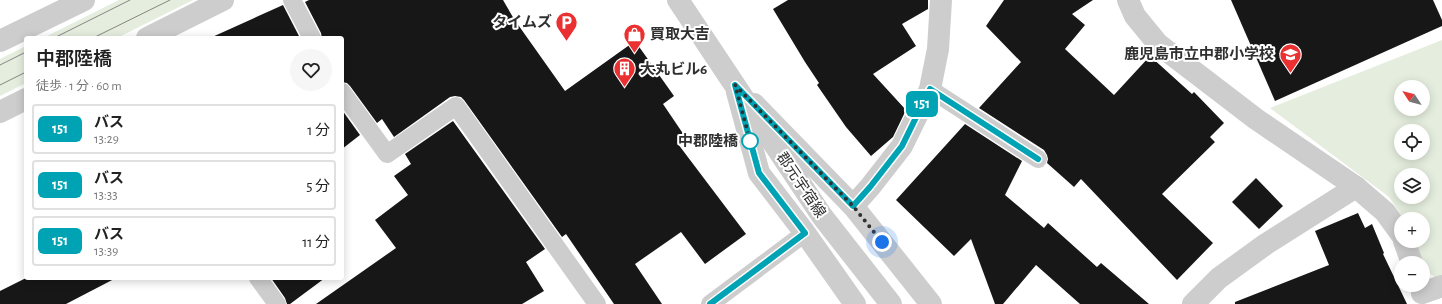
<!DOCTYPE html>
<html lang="ja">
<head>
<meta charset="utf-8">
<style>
	:root { --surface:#fff; --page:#f6f6f6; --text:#222; --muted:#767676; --line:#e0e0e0 }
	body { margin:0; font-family:"Alegreya Sans","Noto Sans JP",sans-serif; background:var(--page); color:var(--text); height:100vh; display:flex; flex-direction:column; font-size:15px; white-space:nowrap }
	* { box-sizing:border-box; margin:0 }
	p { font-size:13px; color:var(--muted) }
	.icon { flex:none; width:22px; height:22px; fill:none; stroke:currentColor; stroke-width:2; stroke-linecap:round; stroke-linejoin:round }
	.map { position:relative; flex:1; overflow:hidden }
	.sheet { position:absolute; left:24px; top:36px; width:320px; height:244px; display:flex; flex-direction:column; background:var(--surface); border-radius:4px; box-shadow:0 2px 10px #0003 }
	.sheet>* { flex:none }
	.badge { padding:0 8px; border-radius:6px; font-size:14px; line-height:26px }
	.needle { width:26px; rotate:306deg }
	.fabs { position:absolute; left:1394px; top:80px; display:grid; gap:8px }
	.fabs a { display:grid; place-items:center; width:36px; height:36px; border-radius:50%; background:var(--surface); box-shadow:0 2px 10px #0003; font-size:20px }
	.you { position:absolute; width:20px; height:20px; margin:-10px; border:3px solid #fff; border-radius:50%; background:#1a73e8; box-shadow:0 0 0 6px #1a73e833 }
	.map>.badge { position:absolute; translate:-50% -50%; box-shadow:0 0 0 2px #fff }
	.round { display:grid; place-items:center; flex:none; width:42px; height:42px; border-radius:21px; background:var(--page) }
	.overview { display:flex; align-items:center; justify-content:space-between; height:68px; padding:0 12px }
	h1 { font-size:19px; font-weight:600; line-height:30px }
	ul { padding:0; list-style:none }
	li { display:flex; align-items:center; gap:12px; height:50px; margin:0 8px 6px; padding:0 4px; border:2px solid var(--line); border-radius:4px }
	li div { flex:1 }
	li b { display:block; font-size:15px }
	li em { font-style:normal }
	li .badge { min-width:44px; font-weight:700; text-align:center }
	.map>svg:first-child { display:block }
	.green { fill:#e5eede; fill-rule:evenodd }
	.building { fill:#171717 }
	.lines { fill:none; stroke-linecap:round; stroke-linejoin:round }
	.service { stroke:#cdcdcd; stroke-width:18 }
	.minor { stroke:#cdcdcd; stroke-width:22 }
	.tertiary { stroke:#cdcdcd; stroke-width:22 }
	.tram { stroke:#858585; stroke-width:1 }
	.line-casing { stroke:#fff; stroke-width:9 }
	.line { stroke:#00a3b4; stroke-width:6 }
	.walk { stroke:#303030; stroke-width:4; stroke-dasharray:0 7.2 }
	.stop-dot { fill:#fff; stroke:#00a3b4; stroke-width:2 }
	.labels { text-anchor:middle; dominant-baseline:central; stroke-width:4; stroke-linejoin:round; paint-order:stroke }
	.poi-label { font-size:15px; font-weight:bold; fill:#303030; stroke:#fff; text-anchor:end }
	.stop-label { font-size:15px; font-weight:bold; fill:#303030; stroke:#fff; text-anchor:end }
	.street-label { font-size:15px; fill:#303030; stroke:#fff }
</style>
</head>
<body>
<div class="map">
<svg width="1442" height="304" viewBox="0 0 1442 304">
	<rect width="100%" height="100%" fill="#fff"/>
	<g class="green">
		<path d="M119,0H193L117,38H43Z"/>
		<path d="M1442,40V281H1441L1426,271L1415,241H1423V219H1404L1389,197L1270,108ZM1401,87H1423V109H1401ZM1401,131H1423V153H1401ZM1401,175H1423V197H1401Z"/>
		<path d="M26,46V83L0,96V59Z"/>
	</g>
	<g class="building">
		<path d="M309,0H503L514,19L565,91L635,41L674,96L663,104L686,138L678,144L746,234L705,264L681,232L635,264L662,304H614L566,234L562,237L464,100L461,97L455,96L450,97L394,137L382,119L377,123L350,86L347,83L342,82V38H322L321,33L305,2Z"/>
		<path d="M788,0H928V9L902,24L916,46L873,74L906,110L893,137L871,156L846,127L817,85L819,83L805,62L773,9Z"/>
		<path d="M1004,0H1093L1072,14L1085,25L1065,49L1114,95L1150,56L1192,94L1194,92L1224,123L1210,137L1215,142L1162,194L1213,243L1177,280L1081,179L1074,187L1047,163L1048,159L1047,155L1044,150L979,108L1021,62L986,26Z"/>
		<path d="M1231,0H1433L1442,20V26L1275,101Z"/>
		<path d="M283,5L300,38H210Z"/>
		<path d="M342,110L360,135L342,149Z"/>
		<path d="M453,121L545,249L526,262L544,291L522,304H316L396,248L375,220L408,195L394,176L411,164L405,154Z"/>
		<path d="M965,124L1022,161L1005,195L1044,228L1048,223L1097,267L1101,263L1149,304H1080L1036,265L1003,304H995L971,239L954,256L896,200Z"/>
		<path d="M1256,178L1283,206L1259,229L1232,202Z"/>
		<path d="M1358,213L1365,228L1372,224L1384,253L1383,254L1407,304H1235V302L1329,265L1315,231Z"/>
		<path d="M26,278H116L66,304H0V291Z"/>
		<path d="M271,278H325L290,304H287L285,298Z"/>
	</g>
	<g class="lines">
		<g class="service">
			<path d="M292,0L312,38"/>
			<path d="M930,89L1038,159"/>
			<path d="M342,92L387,154L456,106L597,304"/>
			<path d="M258,278L277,304"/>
			<path d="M710,304L805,233"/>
		</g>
		<g class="minor">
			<path d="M1128,0L1135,16L1158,44L1256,119L1356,187L1385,212L1401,234"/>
			<path d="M737,92L759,173L805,233L855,304"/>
			<path d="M754,104L853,206L931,304"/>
			<path d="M853,206L870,187L902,146L930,89L938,49L941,0"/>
			<path d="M1404,241L1412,263"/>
			<path d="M1422,293L1442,286"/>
			<path d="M1193,304L1219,278L1266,244L1356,187"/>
		</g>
		<g class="tertiary">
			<path d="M678,0L822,216L891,304"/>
			<path d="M147,38L223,0"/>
			<path d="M0,41L84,0"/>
			<path d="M0,112L26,99"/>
		</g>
		<g class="tram">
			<path d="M54,38L130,0"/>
			<path d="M93,38L170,0"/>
			<path d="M0,65L26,52"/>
			<path d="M0,85L26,72"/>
		</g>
	</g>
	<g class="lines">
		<defs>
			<path id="line" d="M710,304L805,233L759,173L735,85L853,206L870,187L902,146L930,89L1038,159"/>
		</defs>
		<use href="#line" class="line-casing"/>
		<use href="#line" class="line"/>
		<path class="walk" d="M750,141L751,144L735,85L853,206L882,242"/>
	</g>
	<defs>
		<symbol id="parking-pin" viewBox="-11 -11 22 30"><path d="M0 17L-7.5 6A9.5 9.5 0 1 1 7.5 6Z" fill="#ea3030" stroke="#fff"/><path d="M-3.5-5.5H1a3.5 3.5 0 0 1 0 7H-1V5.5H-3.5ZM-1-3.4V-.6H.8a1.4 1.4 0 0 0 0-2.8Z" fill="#fff"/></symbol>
		<symbol id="shop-pin" viewBox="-11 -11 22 30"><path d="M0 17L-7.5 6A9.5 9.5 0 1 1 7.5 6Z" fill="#ea3030" stroke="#fff"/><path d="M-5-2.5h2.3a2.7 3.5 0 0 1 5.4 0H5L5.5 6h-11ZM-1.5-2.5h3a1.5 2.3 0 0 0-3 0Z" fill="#fff"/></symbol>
		<symbol id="school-pin" viewBox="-11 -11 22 30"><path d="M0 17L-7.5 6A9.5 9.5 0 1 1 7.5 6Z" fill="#ea3030" stroke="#fff"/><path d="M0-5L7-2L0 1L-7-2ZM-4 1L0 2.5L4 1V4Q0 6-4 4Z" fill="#fff"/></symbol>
		<symbol id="building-pin" viewBox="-11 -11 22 30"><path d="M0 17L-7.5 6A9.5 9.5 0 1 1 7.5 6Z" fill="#ea3030" stroke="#fff"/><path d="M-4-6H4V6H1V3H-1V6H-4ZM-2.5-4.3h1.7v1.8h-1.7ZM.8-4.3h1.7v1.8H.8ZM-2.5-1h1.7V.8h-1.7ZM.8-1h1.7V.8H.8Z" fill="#fff"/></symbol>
	</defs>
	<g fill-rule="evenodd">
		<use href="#parking-pin" x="554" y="10" width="25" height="34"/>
		<use href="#shop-pin" x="622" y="22" width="25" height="34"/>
		<use href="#school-pin" x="1278" y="42" width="25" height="34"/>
		<use href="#building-pin" x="612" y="56" width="25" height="34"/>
	</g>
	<circle class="stop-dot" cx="750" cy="141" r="8"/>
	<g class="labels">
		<g class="poi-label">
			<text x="552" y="22">タイムズ</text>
			<text x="650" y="34" text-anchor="start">買取大吉</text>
			<text x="1274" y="54">鹿児島市立中郡小学校</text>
			<text x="640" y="69" text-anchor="start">大丸ビル6</text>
		</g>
		<g class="stop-label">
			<text x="738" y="141">中郡陸橋</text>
		</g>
		<g class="street-label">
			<text transform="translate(801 185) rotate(56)">郡元宇宿線</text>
		</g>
	</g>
</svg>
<div class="fabs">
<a><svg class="needle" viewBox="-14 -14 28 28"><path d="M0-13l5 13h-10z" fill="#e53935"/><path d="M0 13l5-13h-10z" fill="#767676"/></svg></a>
<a><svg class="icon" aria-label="locate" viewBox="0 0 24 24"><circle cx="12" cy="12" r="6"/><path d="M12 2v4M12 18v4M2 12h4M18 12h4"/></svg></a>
<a><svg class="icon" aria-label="layers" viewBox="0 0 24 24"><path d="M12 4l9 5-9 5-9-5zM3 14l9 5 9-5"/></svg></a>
<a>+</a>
<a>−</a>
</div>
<div class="you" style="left:882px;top:242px"></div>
<b class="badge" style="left:922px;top:104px;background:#00a3b4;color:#fff">151</b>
<section class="sheet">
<div class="overview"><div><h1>中郡陸橋</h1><p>徒歩 · 1 分 · 60 m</p></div><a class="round"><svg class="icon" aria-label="heart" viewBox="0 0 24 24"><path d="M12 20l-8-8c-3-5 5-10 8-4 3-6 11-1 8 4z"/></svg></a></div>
<ul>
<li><span class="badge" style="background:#00a3b4;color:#fff">151</span><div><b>バス</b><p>13:29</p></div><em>1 分</em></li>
<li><span class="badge" style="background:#00a3b4;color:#fff">151</span><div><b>バス</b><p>13:33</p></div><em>5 分</em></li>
<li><span class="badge" style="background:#00a3b4;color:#fff">151</span><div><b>バス</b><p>13:39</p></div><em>11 分</em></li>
</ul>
</section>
</div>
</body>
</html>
